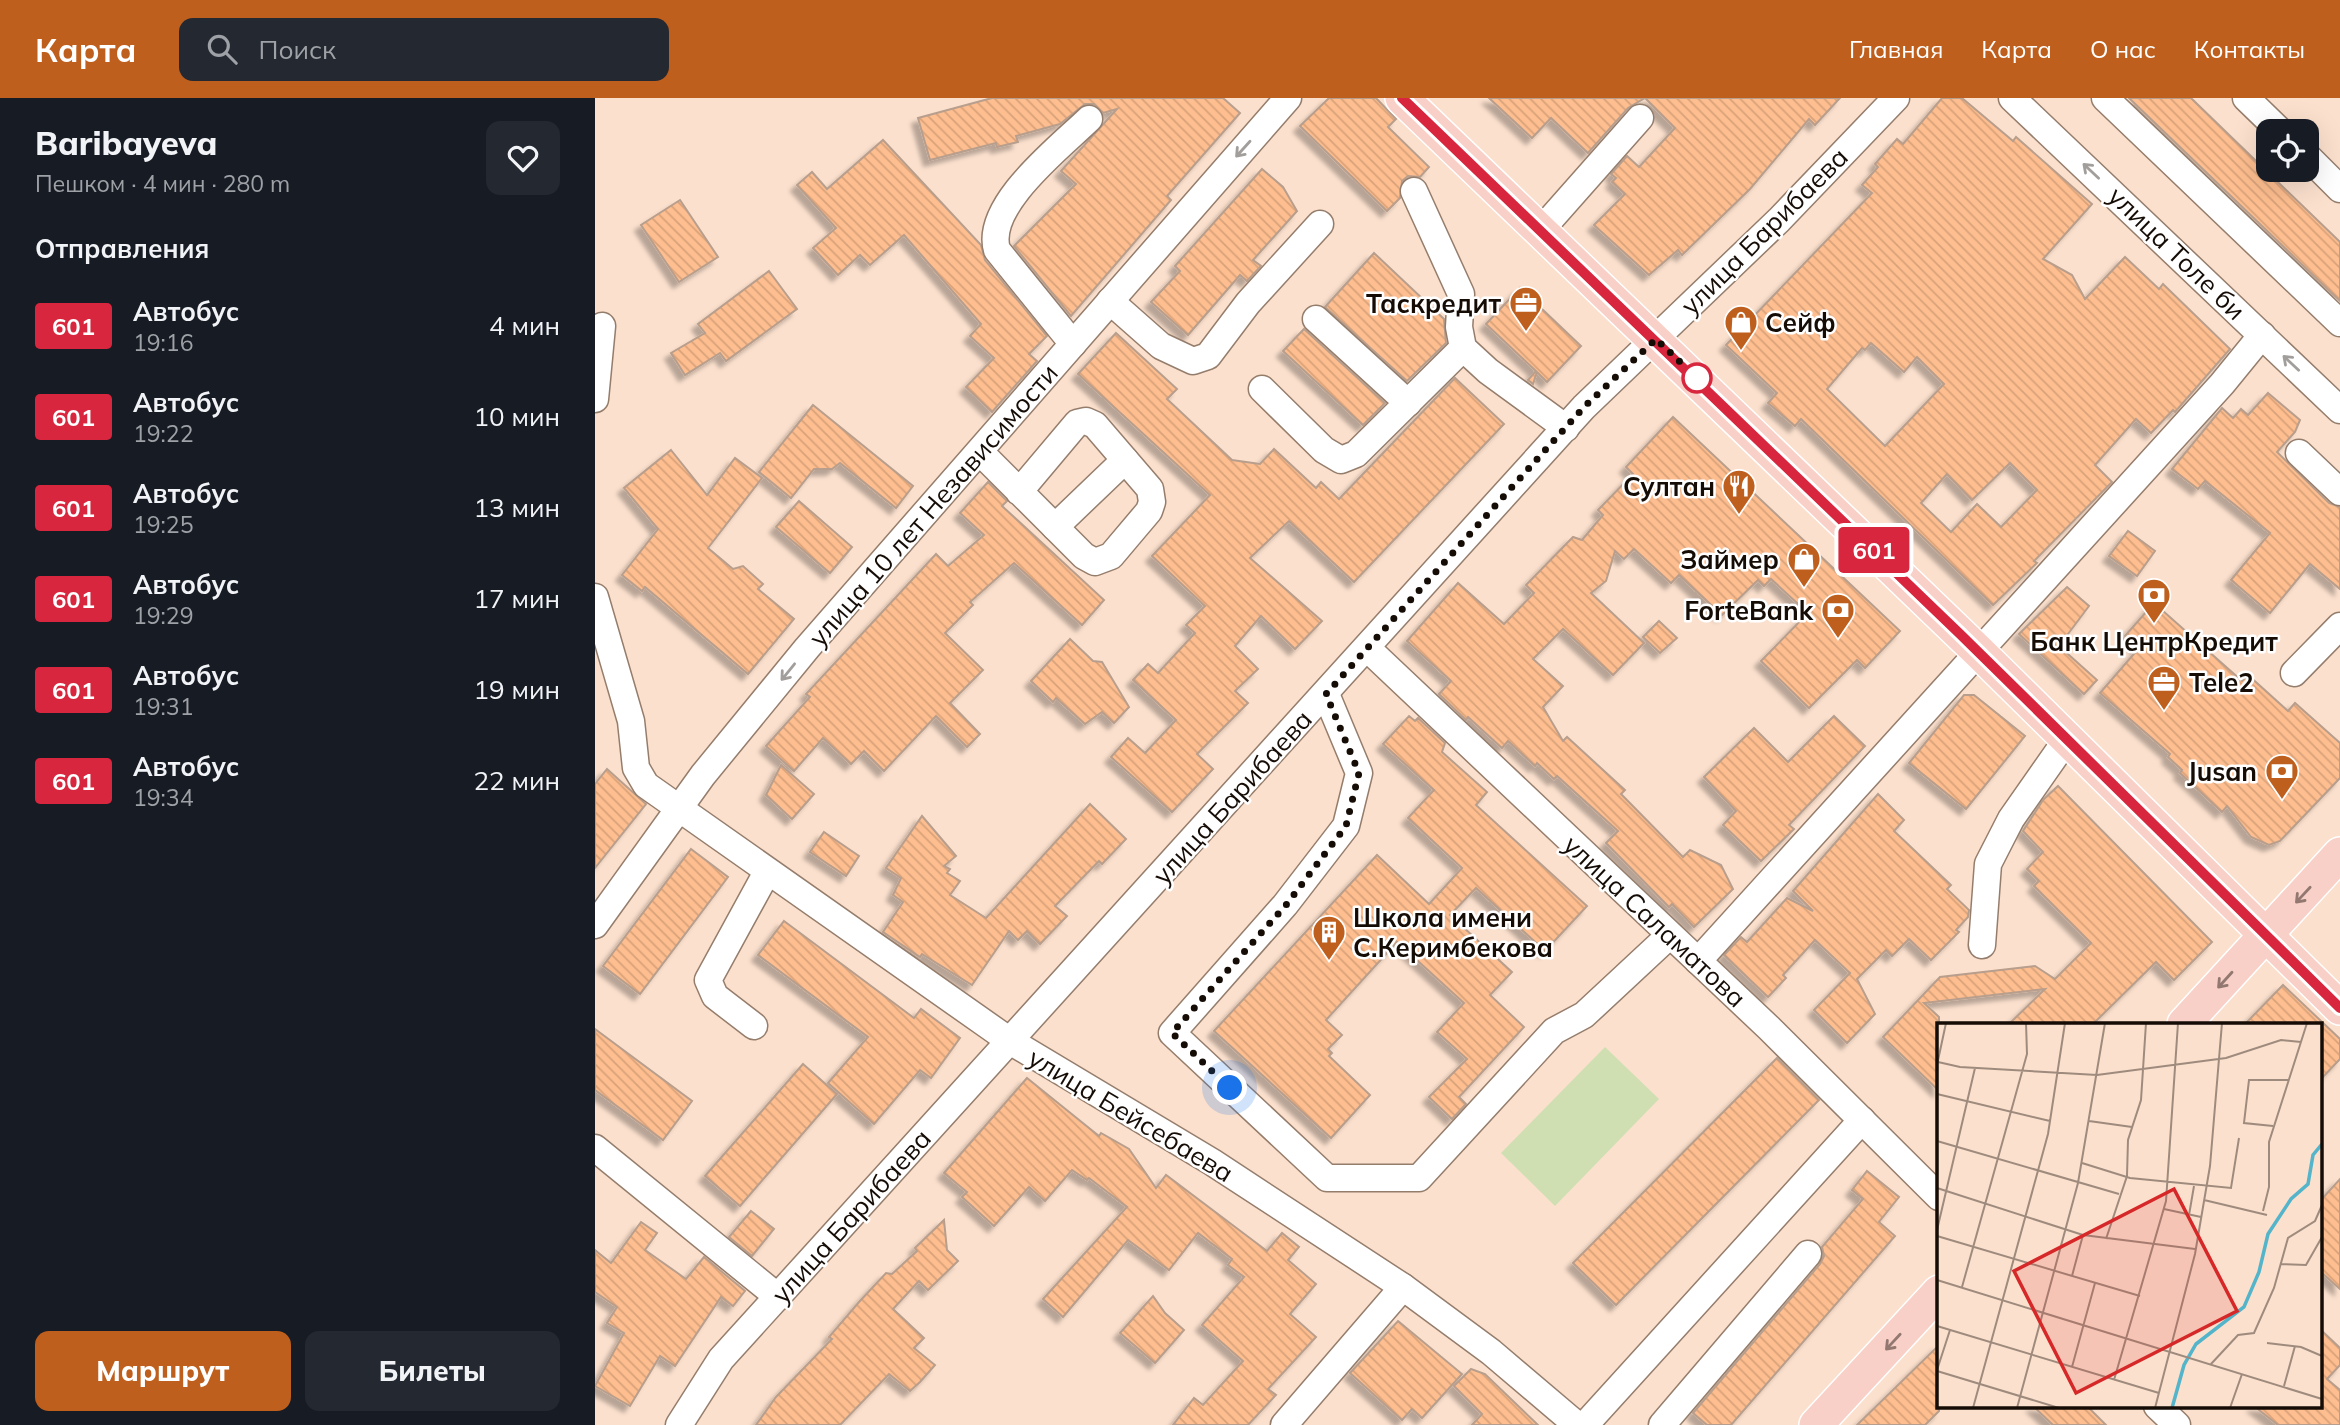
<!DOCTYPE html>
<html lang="ru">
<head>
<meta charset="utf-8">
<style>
	:root { --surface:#171b24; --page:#242831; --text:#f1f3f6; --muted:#9ea1a6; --accent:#bf5f1d }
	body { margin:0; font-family:Mulish,sans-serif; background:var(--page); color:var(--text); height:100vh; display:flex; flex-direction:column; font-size:26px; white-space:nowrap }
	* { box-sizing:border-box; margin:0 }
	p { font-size:23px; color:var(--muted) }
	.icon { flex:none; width:38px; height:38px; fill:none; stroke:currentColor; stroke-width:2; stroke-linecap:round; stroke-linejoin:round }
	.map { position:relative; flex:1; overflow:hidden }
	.panel { display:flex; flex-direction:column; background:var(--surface); width:595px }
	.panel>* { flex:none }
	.badge { padding:0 14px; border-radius:5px; font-size:24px; line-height:46px }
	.fabs { position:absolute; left:1661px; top:21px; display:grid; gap:14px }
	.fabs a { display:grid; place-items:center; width:63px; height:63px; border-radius:14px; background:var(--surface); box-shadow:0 7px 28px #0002; font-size:35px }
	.you { position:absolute; width:35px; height:35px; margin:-18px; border:5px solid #fff; border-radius:50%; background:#1a73e8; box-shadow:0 0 0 10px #1a73e833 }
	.map>.badge { position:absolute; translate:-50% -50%; box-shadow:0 0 0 4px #fff }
	h2 { padding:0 35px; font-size:26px; line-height:63px }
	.round { display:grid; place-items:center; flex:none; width:74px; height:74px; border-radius:14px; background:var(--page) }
	.head { display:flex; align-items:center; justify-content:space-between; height:119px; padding:0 35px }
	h1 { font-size:33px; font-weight:800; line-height:52px }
	.cta { display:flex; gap:14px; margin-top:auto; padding:14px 35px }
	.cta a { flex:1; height:80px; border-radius:14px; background:var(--accent); color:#fff; font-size:28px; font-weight:800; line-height:80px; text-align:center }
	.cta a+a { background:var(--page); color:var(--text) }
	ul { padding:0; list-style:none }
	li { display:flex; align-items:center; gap:21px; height:91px; padding:0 35px }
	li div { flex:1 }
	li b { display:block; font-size:26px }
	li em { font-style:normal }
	li .badge { min-width:77px; font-weight:700; text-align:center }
	header { display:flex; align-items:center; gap:42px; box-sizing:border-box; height:98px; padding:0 35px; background:var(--accent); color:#fff }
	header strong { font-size:33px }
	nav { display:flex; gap:38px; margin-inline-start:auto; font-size:24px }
	.search { width:490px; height:63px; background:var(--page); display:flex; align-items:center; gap:18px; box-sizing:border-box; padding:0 24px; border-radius:14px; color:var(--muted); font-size:26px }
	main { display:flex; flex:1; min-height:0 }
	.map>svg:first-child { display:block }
	.grass { fill:#d0dfb1 }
	.building { fill:url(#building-back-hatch); stroke:#b89e8c; stroke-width:2; fill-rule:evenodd; filter:url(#shadow) }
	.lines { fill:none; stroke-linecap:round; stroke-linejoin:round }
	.minor-casing { stroke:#957d6c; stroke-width:29 }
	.major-casing { stroke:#fff; stroke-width:36 }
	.minor { stroke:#fff; stroke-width:26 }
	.major { stroke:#f8d0c7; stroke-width:33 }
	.oneway { stroke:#a19e9b }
	.oneway2 { stroke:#927870 }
	.line-casing { stroke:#fff; stroke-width:16 }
	.line { stroke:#d7263d; stroke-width:10 }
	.walk { stroke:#150c06; stroke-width:7; stroke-dasharray:0 12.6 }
	.stop-dot { fill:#fff; stroke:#d7263d; stroke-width:3.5 }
	.labels { text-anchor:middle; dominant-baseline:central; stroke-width:5; stroke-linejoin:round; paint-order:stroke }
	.street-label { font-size:26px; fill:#150c06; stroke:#fff }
	.poi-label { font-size:26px; font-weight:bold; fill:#150c06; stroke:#fff; text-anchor:end }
	.inset-river { fill:none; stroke:#53b4ca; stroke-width:3.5 }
	.inset-road { fill:none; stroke:#9f8b7d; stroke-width:2 }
	.view { fill:#d62828; fill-opacity:0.15; stroke:#d62828; stroke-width:3.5 }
	.inset-edge { fill:none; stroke:#150c06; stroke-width:3.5 }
</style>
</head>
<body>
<header>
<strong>Карта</strong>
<div class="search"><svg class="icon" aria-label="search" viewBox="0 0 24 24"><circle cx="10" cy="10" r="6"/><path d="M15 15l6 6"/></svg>Поиск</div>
<nav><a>Главная</a><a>Карта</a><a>О нас</a><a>Контакты</a></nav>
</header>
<main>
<section class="panel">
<div class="head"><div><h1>Baribayeva</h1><p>Пешком · 4 мин · 280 m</p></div><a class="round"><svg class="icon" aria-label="heart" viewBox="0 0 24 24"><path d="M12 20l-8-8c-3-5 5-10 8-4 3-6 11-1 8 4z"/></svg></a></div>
<h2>Отправления</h2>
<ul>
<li><span class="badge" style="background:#d7263d;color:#fff">601</span><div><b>Автобус</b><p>19:16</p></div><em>4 мин</em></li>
<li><span class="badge" style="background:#d7263d;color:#fff">601</span><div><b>Автобус</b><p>19:22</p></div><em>10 мин</em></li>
<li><span class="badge" style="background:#d7263d;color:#fff">601</span><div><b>Автобус</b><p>19:25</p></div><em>13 мин</em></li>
<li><span class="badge" style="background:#d7263d;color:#fff">601</span><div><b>Автобус</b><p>19:29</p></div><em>17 мин</em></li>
<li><span class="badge" style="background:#d7263d;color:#fff">601</span><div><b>Автобус</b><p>19:31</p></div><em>19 мин</em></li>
<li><span class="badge" style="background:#d7263d;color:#fff">601</span><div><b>Автобус</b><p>19:34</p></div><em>22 мин</em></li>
</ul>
<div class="cta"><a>Маршрут</a><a>Билеты</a></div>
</section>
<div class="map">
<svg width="1745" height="1327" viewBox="0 0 1745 1327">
	<defs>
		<pattern id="building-back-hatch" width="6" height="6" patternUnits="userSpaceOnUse" patternTransform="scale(1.75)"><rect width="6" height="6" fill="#febe8f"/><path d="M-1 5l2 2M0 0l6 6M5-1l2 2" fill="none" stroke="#d9a27a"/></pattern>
		<filter id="shadow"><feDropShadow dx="-6" dy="6" stdDeviation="2" flood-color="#0004"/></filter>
	</defs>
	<rect width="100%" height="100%" fill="#fbe0cd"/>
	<path class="grass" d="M1010,949L1064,1001L960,1108L906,1055Z"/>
	<g class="building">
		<path d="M397,0H628L645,15L572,98L576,102L476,218L419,148L481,86L466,73L522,11L508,15L499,6H490L465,26L421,38L423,44L402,49L401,45L335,62L323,20Z"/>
		<path d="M734,0H781L801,21L793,29L834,69L825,79L813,78L807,83L805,100L792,113L705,28Z"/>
		<path d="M894,0H1245L1220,27L1214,21L1155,91L1087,157L1083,152L1054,177L999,127L1030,96L1017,84L1021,80L1016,76L1032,58L1044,69L1080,30L1050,0L1033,10L993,55L956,20L937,40Z"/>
		<path d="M1347,0H1367L1418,43L1421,39L1497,106L1448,161L1477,177L1490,201L1530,159L1564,191L1568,186L1635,251L1580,314L1578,312L1556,335L1541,321L1500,367L1517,384L1439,463L1442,465L1398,507L1206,321L1200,328L1173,305L1182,295L1131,247L1277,95L1267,87L1283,69L1280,66L1302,41L1308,46ZM1276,245L1309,274L1322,259L1349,286L1290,348L1232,291L1267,250L1270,252ZM1415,365L1442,392L1406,429L1382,406L1356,434L1326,405L1352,376L1377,402Z"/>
		<path d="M1534,0H1596L1745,144V203Z"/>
		<path d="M288,42L386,147L390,162L452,238L434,256L442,263L397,314L371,289L399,260L375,238L386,226L309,137L275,167L265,157L243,177L218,150L241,130L202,87L217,74L232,91Z"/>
		<path d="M667,71L688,89L702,113L658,162L666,168L652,183L645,177L593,237L556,204L585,173L580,168Z"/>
		<path d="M85,102L123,159L84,184L46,127Z"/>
		<path d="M779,155L849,221L851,245L812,283L730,209Z"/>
		<path d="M174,173L202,211L131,263L125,255L90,277L76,255L110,235L103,226Z"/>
		<path d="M925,190L986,248L952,284L942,274L938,286L933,282L941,273L891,226Z"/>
		<path d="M709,231L790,305L768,327L688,253Z"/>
		<path d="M521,235L582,291L572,301L637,362L665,366L679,351L721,390L726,384L744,401L860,280L909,326L759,484L694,423L655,460L727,523L700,551L666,518L640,548L663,571L640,593L653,605L602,656L618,671L577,714L516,659L533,640L550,655L581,622L538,582L553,566L563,575L600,535L591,527L610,508L557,458L615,397L483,276Z"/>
		<path d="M1673,295L1705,322L1700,334L1682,354L1734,405L1745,409V491L1715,466L1675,515L1636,482L1675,435L1610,383L1603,391L1577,371L1627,310L1638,320L1646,311L1653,317Z"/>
		<path d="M218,307L318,388L301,410L245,365L237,371H219L196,400L164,374Z"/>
		<path d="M1078,319L1305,533L1270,570L1262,562L1214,610L1166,563L1213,515L1176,481L1169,488L1163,482L1127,517L1084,477L1076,485L1039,451L1029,461L1020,453L1011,483L996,495L1049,545L1018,577L968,531L938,561L968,588L948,609L968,643L972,639L1030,692L1026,696L1088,759L1095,752L1126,767L1138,791L1099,829L1077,806L1074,809L1011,745L1023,733L962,678L959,681L942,665L940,668L913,643L907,650L873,619L871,622L844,596L856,583L812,543L863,485L909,526L939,495L931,487L978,439L987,442L1008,417L1003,412L1038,376L1031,369Z"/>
		<path d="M76,352L112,397L140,360L167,380L113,450L138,471L148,468L168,486L163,491L199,521L153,576L50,489L47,493L27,477L63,431L29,390Z"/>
		<path d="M393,384L412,403L407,408L509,502L487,527L419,465L375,504L378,507L350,535L388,572L355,605L385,636L372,649L341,618L289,673L269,653L256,666L228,640L199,673L171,648L215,599L211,596L341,456L353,468L389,437L365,415Z"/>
		<path d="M204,403L257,449L235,475L181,429Z"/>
		<path d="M1533,433L1560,453L1542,478L1514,458Z"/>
		<path d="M1472,489L1494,508L1464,548L1502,582L1489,596L1424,536Z"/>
		<path d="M1559,505L1647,583L1653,577L1693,613L1700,605L1745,645V680L1685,743L1674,747L1656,739L1632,708L1627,714L1585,675L1587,672L1573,659L1575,656L1505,595L1544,550L1530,538Z"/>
		<path d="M1064,523L1082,540L1065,555L1048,539Z"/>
		<path d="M475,541L498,563L507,564L534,609L519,625L507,614L490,626L461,600L458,604L436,583Z"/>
		<path d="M1369,597H1379L1430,638L1371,711L1314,665Z"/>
		<path d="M814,618L820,623L823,620L850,645L847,654L892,694L881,707L992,808L950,853L881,790L855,817L917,874L895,897L929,929L864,999L871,1006L857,1021L834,999L872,961L842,934L869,905L802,844L731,922L747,937L733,951L737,955L734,958L775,997L736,1040L619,933L782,757L834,806L867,770L813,720L839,692L788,646Z"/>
		<path d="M1239,618L1270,648L1194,727L1199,731L1166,763L1128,727L1141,713L1109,679L1159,630L1193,664Z"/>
		<path d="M186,667L219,696L197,721L171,697Z"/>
		<path d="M12,671L51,706L0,770V686Z"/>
		<path d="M1463,688L1617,844L1579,882L1561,864L1498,926H1414L1450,891L1329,905L1344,919V993L1288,939L1345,879L1440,868L1460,881L1496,845L1439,788L1444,783L1432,771L1448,754L1428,733L1448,702Z"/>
		<path d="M1283,696L1309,722L1299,733L1356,787L1352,791L1374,812L1373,819L1361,832L1364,834L1336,862L1314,841L1297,858L1291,852L1262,881L1280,916L1252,945L1219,912L1255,875L1220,842L1188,877L1191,880L1173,899L1129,857L1146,839L1152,844L1192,800L1218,813L1198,793Z"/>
		<path d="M495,706L531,741L507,766L504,763L460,808L472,818L445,846L432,833L423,842L414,833L377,887L327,856L325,859L288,834L308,804L298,797L306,780L291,770L327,718L361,758L349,768L355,771L352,775L365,783L355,797L391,820Z"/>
		<path d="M229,734L264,758L251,778L215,754Z"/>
		<path d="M96,751L133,779L45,896L8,868Z"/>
		<path d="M189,823L319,920L326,911L365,940L336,980L325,972L279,1026L233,985L273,939L163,857Z"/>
		<path d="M1688,887L1745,941V961L1726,981V926H1650Z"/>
		<path d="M0,931L97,1003L68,1042L0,992Z"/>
		<path d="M1182,960L1224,1002L1021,1207L978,1165Z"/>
		<path d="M208,966L242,996L145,1108L110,1078Z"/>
		<path d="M432,980L504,1038L506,1035L534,1051L561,1090L571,1077L672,1153L687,1135L704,1149L693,1162L721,1186L695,1216L721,1239L673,1291L681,1297L653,1327H578L599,1300L608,1307L648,1263L607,1227L649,1179L633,1167L637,1161L603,1135L574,1172L533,1142L468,1219L448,1201L532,1109L494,1080L492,1082L477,1072L450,1103L434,1089L399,1128L367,1099L372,1094L349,1075Z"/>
		<path d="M1272,1073L1304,1099L1284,1124L1300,1138L1136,1327H1112L1098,1315L1225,1166L1229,1158L1227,1149L1268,1101L1257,1092Z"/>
		<path d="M1745,1081V1191L1726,1174V1102Z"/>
		<path d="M156,1113L179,1131L157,1158L134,1139Z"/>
		<path d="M349,1122L352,1152L363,1163L333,1192L324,1183L298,1211L329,1240L319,1250L340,1267L325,1284L315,1293L294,1276L245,1327H161L181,1299L237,1241L234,1239L264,1204L291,1175L297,1176L322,1153L320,1150Z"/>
		<path d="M46,1124L62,1135L50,1152L91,1181L109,1159L150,1193L138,1208L126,1199L80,1268L65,1258L35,1308L0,1288L29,1235L12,1225L22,1209L0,1194V1152L16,1165Z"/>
		<path d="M558,1198L570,1215L589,1232L560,1265L525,1235Z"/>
		<path d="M803,1223L867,1276L827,1320L817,1311L807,1322L755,1275Z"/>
		<path d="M1726,1232L1745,1250V1267L1732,1281L1745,1292V1327H1683L1659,1308H1726Z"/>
		<path d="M1344,1247V1313L1330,1327H1262Z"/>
		<path d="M876,1271L890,1276L943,1327H877L887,1316L859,1288Z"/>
		<path d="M1438,1308H1492L1511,1327H1458Z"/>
	</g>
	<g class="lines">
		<defs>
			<g id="minor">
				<path d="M1417,0L1745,312"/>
				<path d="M1510,0L1745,225"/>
				<path d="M1651,0L1685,33"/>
				<path d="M1712,58L1745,91"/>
				<path d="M819,93L866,196L864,229L868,250L893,273L971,330"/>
				<path d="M946,132L1045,20"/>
				<path d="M515,203L566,248L598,263L613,258L653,205L725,126"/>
				<path d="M721,221L813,305"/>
				<path d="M478,246L402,152C389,108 464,50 494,21"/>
				<path d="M667,291L729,352L746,362L761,356L868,250"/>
				<path d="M0,301L7,228"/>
				<path d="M385,354L489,458L500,464L516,458L554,413L557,404L555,391L500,327L491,323L482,325L424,394"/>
				<path d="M1704,355L1745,394"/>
				<path d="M460,429L530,362"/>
				<path d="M0,499L36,623L41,670L51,687L415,943L617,1064L808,1189L896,1254L982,1327"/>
				<path d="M772,550L1174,930L1344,1099"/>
				<path d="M1699,575L1745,528"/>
				<path d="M731,596L764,675L751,728L690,807L577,935L732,1080H824L959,933L989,917L1075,837"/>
				<path d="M0,827L108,677L212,550L693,0"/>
				<path d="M1387,847L1393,766L1416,721L1472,641"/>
				<path d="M1103,863L1627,286L1667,237"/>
				<path d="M159,928L120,898L113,882L172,774"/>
				<path d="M0,1050L183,1199"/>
				<path d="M1562,1308L1582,1327"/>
				<path d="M84,1327L126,1261L989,309L1184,122L1301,0"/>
				<path d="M689,1327L808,1189"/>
				<path d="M990,1327L1267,1022"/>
				<path d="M1067,1327L1213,1156"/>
			</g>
			<g id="major">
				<path d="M807,0L1384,554L1745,910"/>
				<path d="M1589,926L1745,756"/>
				<path d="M1221,1327L1344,1194"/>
			</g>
		</defs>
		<use href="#minor" class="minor-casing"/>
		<use href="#major" class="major-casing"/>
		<use href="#minor" class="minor"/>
		<use href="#major" class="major"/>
	</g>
	<defs><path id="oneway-shaft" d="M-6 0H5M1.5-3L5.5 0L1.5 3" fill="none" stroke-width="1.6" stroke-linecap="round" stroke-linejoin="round" transform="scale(1.75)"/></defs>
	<g class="oneway">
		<use href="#oneway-shaft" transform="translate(648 51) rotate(132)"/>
		<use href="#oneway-shaft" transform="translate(1496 73) rotate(-137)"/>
		<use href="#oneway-shaft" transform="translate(1696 265) rotate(-137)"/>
		<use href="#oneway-shaft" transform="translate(193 574) rotate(129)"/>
	</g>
	<g class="oneway2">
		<use href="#oneway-shaft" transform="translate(1708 797) rotate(133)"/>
		<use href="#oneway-shaft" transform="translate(1630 882) rotate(132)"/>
		<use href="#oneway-shaft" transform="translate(1298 1244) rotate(133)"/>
	</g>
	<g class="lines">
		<defs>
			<path id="line" d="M807,0L1365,536L1745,910"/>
		</defs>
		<use href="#line" class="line-casing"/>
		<use href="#line" class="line"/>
		<path class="walk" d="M635,990L577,935L691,807L751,728L764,675L731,596L989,309L1061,241L1102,280"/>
	</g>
	<defs>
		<symbol id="office-pin" viewBox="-11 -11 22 30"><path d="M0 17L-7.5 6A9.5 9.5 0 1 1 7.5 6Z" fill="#bf5f1d" stroke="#fff"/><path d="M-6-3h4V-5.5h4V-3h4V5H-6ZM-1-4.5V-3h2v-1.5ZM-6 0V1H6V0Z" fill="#fff"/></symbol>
		<symbol id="shop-pin" viewBox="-11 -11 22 30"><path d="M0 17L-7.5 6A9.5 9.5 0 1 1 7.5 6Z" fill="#bf5f1d" stroke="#fff"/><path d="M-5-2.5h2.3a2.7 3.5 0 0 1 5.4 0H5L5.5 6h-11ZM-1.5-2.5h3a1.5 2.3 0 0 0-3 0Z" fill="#fff"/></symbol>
		<symbol id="restaurant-pin" viewBox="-11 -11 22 30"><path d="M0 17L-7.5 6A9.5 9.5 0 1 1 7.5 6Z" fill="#bf5f1d" stroke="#fff"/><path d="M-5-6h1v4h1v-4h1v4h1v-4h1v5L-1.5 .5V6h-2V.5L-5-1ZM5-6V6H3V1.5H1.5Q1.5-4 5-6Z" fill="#fff"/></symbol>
		<symbol id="bank-pin" viewBox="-11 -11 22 30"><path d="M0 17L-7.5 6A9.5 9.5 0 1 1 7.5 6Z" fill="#bf5f1d" stroke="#fff"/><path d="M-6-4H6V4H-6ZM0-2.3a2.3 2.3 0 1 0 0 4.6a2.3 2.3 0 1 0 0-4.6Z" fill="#fff"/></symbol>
		<symbol id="building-pin" viewBox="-11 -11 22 30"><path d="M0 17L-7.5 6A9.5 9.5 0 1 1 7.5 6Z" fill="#bf5f1d" stroke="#fff"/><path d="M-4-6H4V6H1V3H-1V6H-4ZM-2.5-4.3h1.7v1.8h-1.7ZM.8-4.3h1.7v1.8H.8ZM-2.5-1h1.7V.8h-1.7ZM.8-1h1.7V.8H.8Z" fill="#fff"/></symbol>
	</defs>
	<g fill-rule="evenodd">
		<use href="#office-pin" x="912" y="186" width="38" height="52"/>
		<use href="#shop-pin" x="1127" y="205" width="38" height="52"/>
		<use href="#restaurant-pin" x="1125" y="369" width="38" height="52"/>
		<use href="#shop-pin" x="1190" y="442" width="38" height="52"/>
		<use href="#bank-pin" x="1540" y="478" width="38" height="52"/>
		<use href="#bank-pin" x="1224" y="493" width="38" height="52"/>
		<use href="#office-pin" x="1550" y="565" width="38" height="52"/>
		<use href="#bank-pin" x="1668" y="654" width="38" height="52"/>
		<use href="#building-pin" x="715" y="815" width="38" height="52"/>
	</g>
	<circle class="stop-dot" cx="1102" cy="280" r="14"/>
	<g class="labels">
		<g class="street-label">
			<text transform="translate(1169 133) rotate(-45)">улица Барибаева</text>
			<text transform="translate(1582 155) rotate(44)">улица Толе би</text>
			<text transform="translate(338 407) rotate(-49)">улица 10 лет Независимости</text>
			<text transform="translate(637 699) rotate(-48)">улица Барибаева</text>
			<text transform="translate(1060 823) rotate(43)">улица Саламатова</text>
			<text transform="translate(536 1017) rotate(31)">улица Бейсебаева</text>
			<text transform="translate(256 1118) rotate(-48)">улица Барибаева</text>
		</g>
		<g class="poi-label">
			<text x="906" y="205">Таскредит</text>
			<text x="1170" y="224" text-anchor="start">Сейф</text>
			<text x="1120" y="388">Султан</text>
			<text x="1184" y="461">Займер</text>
			<text x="1218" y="512">ForteBank</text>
			<text x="1559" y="543" text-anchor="middle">Банк ЦентрКредит</text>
			<text x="1594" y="584" text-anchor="start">Tele2</text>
			<text x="1662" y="673">Jusan</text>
			<text x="758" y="819" text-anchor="start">Школа имени<tspan x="758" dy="30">С.Керимбекова</tspan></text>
		</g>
	</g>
	<g transform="translate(1342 925)">
		<rect width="385" height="385" fill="#fbe0cd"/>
		<path class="inset-river" d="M235,385L247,342L259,321L307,284L322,249L331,211L354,176L371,161L376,132L385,121"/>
		<path class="inset-road" d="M1,39L23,44L160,52L289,35L344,17L364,19M0,42L9,0M0,71L113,98M152,98L195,104M336,103L307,100L312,57H351M0,118L182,171M145,140L193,155L294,165L302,115M0,165L146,212L258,226M267,177L330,192M227,186L264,194M326,188L332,164V119L370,0M252,192L257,163M0,207L38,45M0,213L203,273M169,216L190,153L191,117L204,77L209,0M344,241L369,242L385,214M135,253L146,212M0,257L385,376M25,264L90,31L89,0M0,303L222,370M330,320L364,324L385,333M274,341L301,312L317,310L337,265L351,215L378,198L385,182M135,344L158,260M0,347L13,307M0,348L122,385M177,357L229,178L241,0M347,363L358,323M36,385L111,111L128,0M80,385L141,160L168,0M218,385L258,231L273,143L285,0M293,385L305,351"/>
		<path class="view" d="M237,166L300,288L139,370L77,248Z"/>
		<rect width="385" height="385" class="inset-edge"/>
	</g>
</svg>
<div class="fabs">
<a><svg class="icon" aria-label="locate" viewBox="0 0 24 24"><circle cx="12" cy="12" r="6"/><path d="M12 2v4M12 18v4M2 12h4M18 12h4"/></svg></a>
</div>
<div class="you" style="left:635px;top:990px"></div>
<b class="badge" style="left:1279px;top:452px;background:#d7263d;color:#fff">601</b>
</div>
</main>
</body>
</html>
